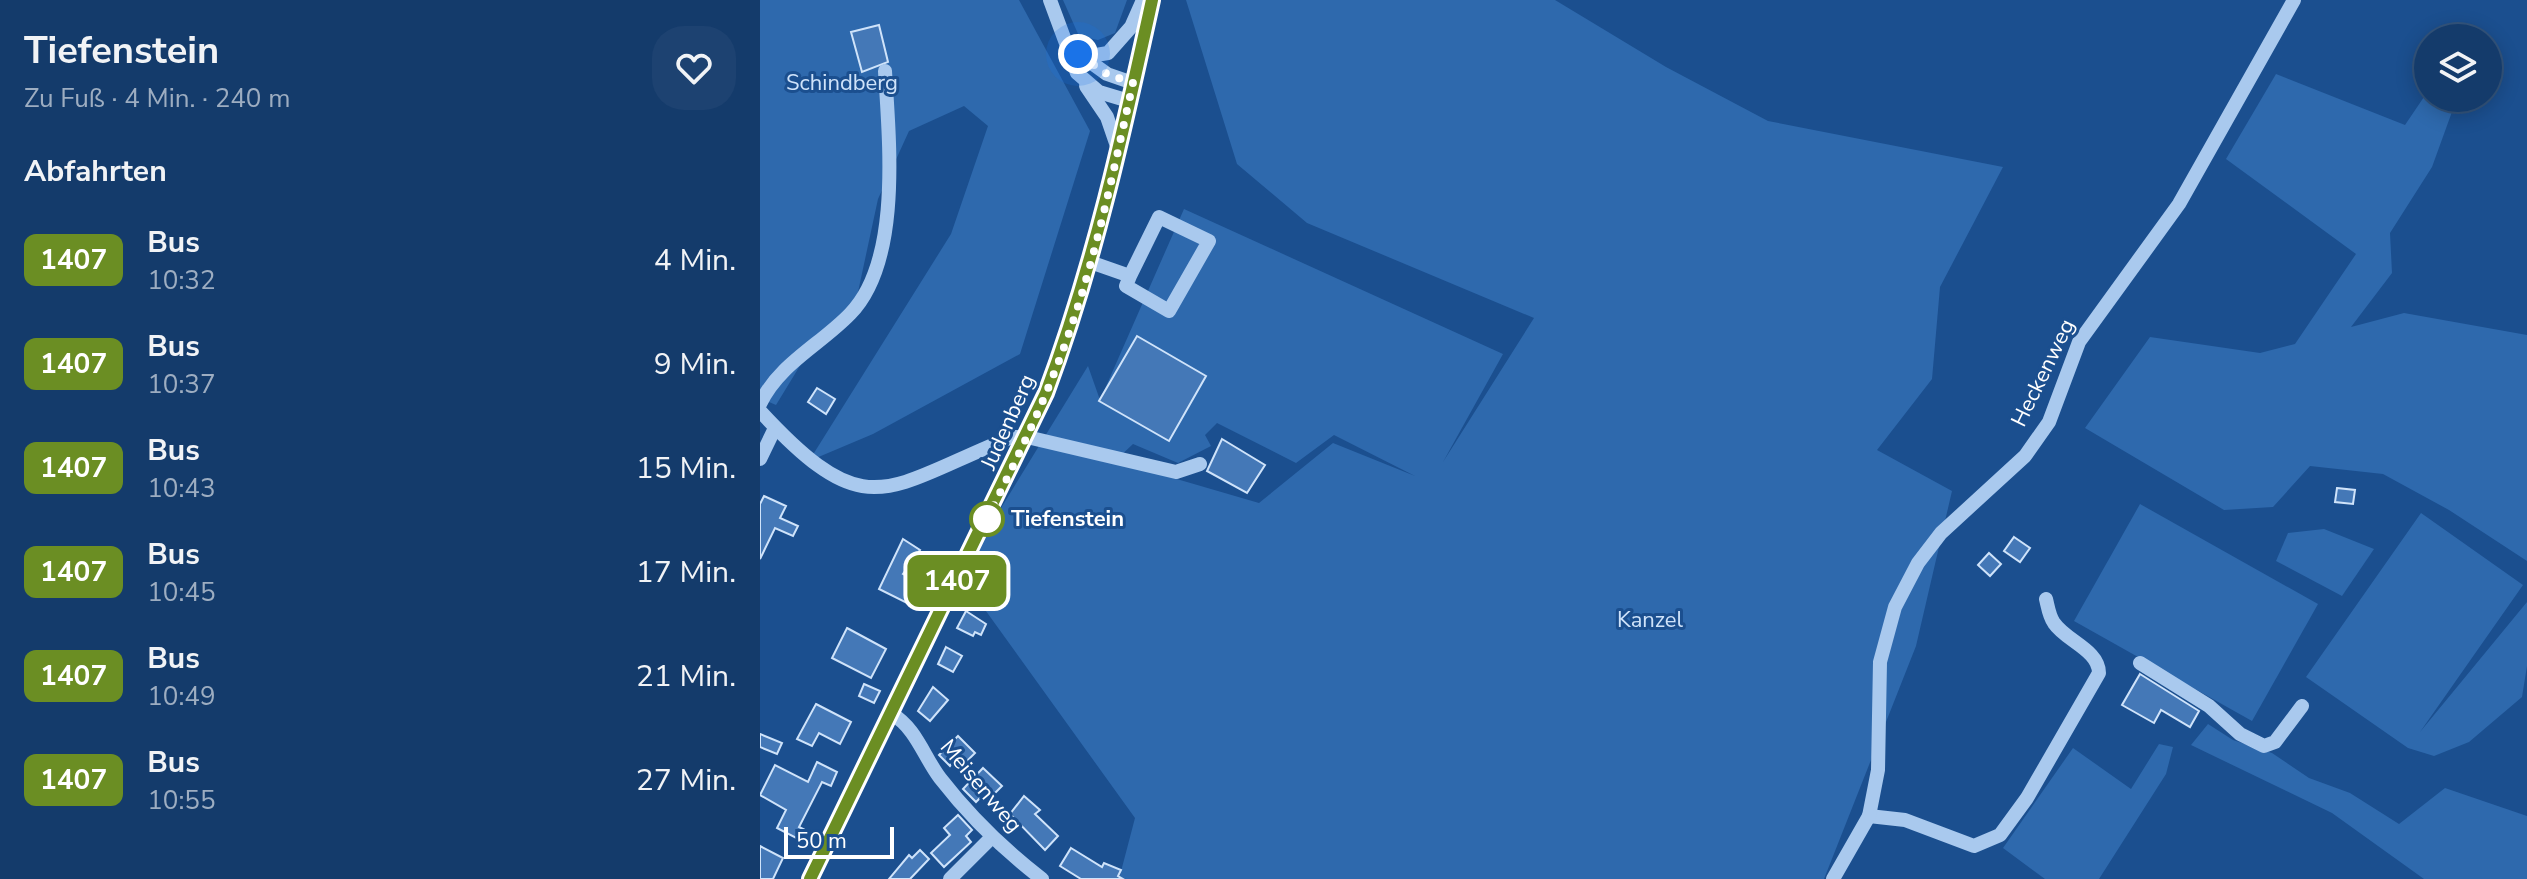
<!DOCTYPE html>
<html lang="de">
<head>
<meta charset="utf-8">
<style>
	:root { --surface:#143b6b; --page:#1d4271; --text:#f1f3f6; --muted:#9dadc1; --line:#33557e }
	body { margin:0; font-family:"Nunito Sans",sans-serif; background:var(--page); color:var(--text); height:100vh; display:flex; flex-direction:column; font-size:30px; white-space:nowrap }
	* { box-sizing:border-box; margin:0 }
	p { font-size:26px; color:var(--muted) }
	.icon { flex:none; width:44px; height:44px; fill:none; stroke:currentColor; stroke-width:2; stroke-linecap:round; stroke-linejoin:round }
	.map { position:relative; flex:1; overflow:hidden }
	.sheet { display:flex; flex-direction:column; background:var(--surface); width:760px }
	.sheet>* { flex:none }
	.badge { padding:0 16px; border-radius:12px; font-size:28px; line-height:52px }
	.tools { position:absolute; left:1654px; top:24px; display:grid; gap:16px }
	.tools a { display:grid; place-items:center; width:88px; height:88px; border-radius:50%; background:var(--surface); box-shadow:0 4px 20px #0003,0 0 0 2px var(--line); font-size:40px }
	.scale { position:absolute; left:24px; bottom:20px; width:110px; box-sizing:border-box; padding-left:8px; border:4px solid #fff; border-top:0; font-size:22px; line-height:28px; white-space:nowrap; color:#fff; -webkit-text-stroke:6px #1b4f8f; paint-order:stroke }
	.you { position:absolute; width:40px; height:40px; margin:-20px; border:6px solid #fff; border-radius:50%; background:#1a73e8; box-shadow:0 0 0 12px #1a73e833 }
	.map>.badge { position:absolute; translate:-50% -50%; box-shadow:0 0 0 4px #fff }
	h2 { padding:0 24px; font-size:30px; line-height:72px }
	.round { display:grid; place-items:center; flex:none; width:84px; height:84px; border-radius:32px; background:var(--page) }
	.overview { display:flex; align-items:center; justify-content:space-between; height:136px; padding:0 24px }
	h1 { font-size:38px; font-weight:700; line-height:60px }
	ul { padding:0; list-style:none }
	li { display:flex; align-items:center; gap:24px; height:104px; padding:0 24px }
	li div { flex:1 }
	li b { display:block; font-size:30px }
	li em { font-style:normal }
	li .badge { min-width:88px; font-weight:700; text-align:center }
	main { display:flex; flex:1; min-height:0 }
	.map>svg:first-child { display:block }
	.green { fill:#2e69ad; fill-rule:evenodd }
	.building { fill:#4478b7; stroke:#cfe3fa; stroke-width:2 }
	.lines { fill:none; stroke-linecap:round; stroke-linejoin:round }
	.minor { stroke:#a9c9ee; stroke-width:14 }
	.line-casing { stroke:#fff; stroke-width:18 }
	.line { stroke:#6b8e23; stroke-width:12 }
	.walk { stroke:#fff; stroke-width:8; stroke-dasharray:0 14.4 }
	.stop-dot { fill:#fff; stroke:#6b8e23; stroke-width:4 }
	.labels { text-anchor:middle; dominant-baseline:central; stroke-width:6; stroke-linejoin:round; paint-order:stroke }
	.park-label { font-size:22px; fill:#cfe3fa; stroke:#1b4f8f }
	.street-label { font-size:22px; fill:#fff; stroke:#1b4f8f }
	.stop-label { font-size:22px; font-weight:bold; fill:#fff; stroke:#1b4f8f; text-anchor:start }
</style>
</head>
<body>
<main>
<section class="sheet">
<div class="overview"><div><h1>Tiefenstein</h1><p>Zu Fuß · 4 Min. · 240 m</p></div><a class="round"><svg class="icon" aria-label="heart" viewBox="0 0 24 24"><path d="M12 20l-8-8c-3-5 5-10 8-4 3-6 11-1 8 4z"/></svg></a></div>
<h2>Abfahrten</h2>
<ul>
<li><span class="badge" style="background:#6b8e23;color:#fff">1407</span><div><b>Bus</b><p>10:32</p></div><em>4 Min.</em></li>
<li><span class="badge" style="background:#6b8e23;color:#fff">1407</span><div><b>Bus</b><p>10:37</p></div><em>9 Min.</em></li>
<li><span class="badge" style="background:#6b8e23;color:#fff">1407</span><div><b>Bus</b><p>10:43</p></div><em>15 Min.</em></li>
<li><span class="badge" style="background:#6b8e23;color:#fff">1407</span><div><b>Bus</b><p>10:45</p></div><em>17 Min.</em></li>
<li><span class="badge" style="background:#6b8e23;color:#fff">1407</span><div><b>Bus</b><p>10:49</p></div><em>21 Min.</em></li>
<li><span class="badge" style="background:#6b8e23;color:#fff">1407</span><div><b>Bus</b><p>10:55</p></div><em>27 Min.</em></li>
</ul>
</section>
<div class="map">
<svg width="1767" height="879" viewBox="0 0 1767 879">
	<rect width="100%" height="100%" fill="#1b4f8f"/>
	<g class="green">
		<path d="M0,0H259L330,131L260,354L113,434L49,461L191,234L228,126L204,106L149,131L118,199L95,306L55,341L16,405L0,398Z"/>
		<path d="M303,0H367L355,33L338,40L319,36Z"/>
		<path d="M426,0H795L906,67L1008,121L1243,167L1180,287L1172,379L1117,450L1192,491L1156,646L1064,879H359L375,818L200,575L328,366L340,400L424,209L743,354L683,462L774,318L547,223L477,164ZM457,423L536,463L574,435L655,476L573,443L499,503L355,461L373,444L418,463L451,446L445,435Z"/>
		<path d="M1516,74L1645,125L1668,91V98H1697L1672,167L1630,233L1632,273L1591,327L1644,313L1767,335V561L1689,510L1623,474L1550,466L1513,507L1464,510L1325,428L1390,337L1500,353L1535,344L1596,254L1466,159Z"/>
		<path d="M1380,504L1558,604L1492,721L1314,621Z"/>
		<path d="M1661,513L1763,585L1660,732L1767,602V666L1762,697L1709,742L1674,756L1648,748L1546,677Z"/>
		<path d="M1564,529L1614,549L1582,596L1516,561L1528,533Z"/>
		<path d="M1448,724L1473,740L1512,753L1549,778L1590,793L1639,824L1685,788L1767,816V879H1664L1572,813L1431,745Z"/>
		<path d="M1399,744L1413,747L1406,774L1339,879H1285L1243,848L1313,748L1371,789Z"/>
	</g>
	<g class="building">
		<path d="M119,25L128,62L102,72L91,32Z"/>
		<path d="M377,336L446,376L409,441L339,401Z"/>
		<path d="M57,388L75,399L66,414L48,402Z"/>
		<path d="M462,439L505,465L487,493L447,471Z"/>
		<path d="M1577,488L1595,490L1593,504L1575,502Z"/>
		<path d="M4,496L26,506L20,518L38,526L33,536L15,528L0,559V504Z"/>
		<path d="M1254,537L1270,548L1260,562L1244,551Z"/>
		<path d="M143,539L160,550L143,574L158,582L147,603L119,589Z"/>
		<path d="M1229,553L1241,564L1230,576L1218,565Z"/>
		<path d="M206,611L226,624L221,635L215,632L213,636L197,628Z"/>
		<path d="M87,628L126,649L111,678L72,658Z"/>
		<path d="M186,647L202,656L193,672L178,664Z"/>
		<path d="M1380,674L1439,711L1430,727L1401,710L1394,723L1362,705Z"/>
		<path d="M104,684L120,691L114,703L99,696Z"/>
		<path d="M173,687L188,700L170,721L158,711Z"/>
		<path d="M56,704L91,722L80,744L59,733L52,746L37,739Z"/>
		<path d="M0,734L22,743L17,754L0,747Z"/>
		<path d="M198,736L215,753L206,762L199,756L190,766L179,755Z"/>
		<path d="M57,762L77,772L71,786L62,782L39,827L47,831L42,841L17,828L26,810L0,795L15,765L48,782Z"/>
		<path d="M223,768L242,786L232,796L227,791L216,802L203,789Z"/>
		<path d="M264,796L280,810L275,814L298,836L285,850L250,814Z"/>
		<path d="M198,815L212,830L206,836L211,842L184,867L171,853L190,835L184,828Z"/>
		<path d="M0,846L23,858L13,879H0Z"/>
		<path d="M311,848L342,867L344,863L361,870L358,876L363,879H321L300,866Z"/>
		<path d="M160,850L169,859L150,879H129L149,855L152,858Z"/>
	</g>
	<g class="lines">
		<g class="minor">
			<path d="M290,0L317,73L339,92L369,101"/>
			<path d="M306,42L336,55L348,53L371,27L383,0"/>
			<path d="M315,51L347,74L373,83"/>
			<path d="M326,86L347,117L358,149"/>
			<path d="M330,262L370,276L399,217L449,241L409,311L366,286L370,276"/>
			<path d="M0,404C19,364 60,345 90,314C142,261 129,140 125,71"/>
			<path d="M0,411C108,528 125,488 252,437H267L416,472L440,464"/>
			<path d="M0,459L15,428"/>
			<path d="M1380,663L1449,706L1480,734L1504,746L1515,742L1542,706"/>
			<path d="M132,714C156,728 164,757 180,778C211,818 243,849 282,879"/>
			<path d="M1109,816L1145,820L1214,846L1240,835L1267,798L1339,673C1339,650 1306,641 1294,623C1289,616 1288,607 1286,599"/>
			<path d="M50,879L286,393C335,265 362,133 392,0"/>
			<path d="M190,879L230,839"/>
			<path d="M1073,879L1109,816L1118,770L1120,662L1135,607L1158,563L1181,533L1265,456L1289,422L1319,342L1419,204L1534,0"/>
		</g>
	</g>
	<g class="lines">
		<defs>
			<path id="line" d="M50,879L286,393C334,265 363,133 392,0"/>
		</defs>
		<use href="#line" class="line-casing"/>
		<use href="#line" class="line"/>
		<path class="walk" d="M227,519L224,525C255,463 285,402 308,336C337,254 354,168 373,83L347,74L318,54"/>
	</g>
	<circle class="stop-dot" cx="227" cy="519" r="16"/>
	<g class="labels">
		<g class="park-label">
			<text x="82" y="83">Schindberg</text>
			<text x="890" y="620">Kanzel</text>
		</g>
		<g class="street-label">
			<text transform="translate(1283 373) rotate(-64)">Heckenweg</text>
			<text transform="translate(248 422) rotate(-66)">Judenberg</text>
			<text transform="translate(221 786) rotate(50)">Meisenweg</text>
		</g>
		<g class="stop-label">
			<text x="251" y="519">Tiefenstein</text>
		</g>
	</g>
</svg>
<div class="tools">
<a><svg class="icon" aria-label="layers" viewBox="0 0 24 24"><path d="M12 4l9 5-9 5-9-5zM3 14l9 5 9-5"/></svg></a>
</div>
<div class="scale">50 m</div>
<div class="you" style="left:318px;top:54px"></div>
<b class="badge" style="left:197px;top:581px;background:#6b8e23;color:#fff">1407</b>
</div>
</main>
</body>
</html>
